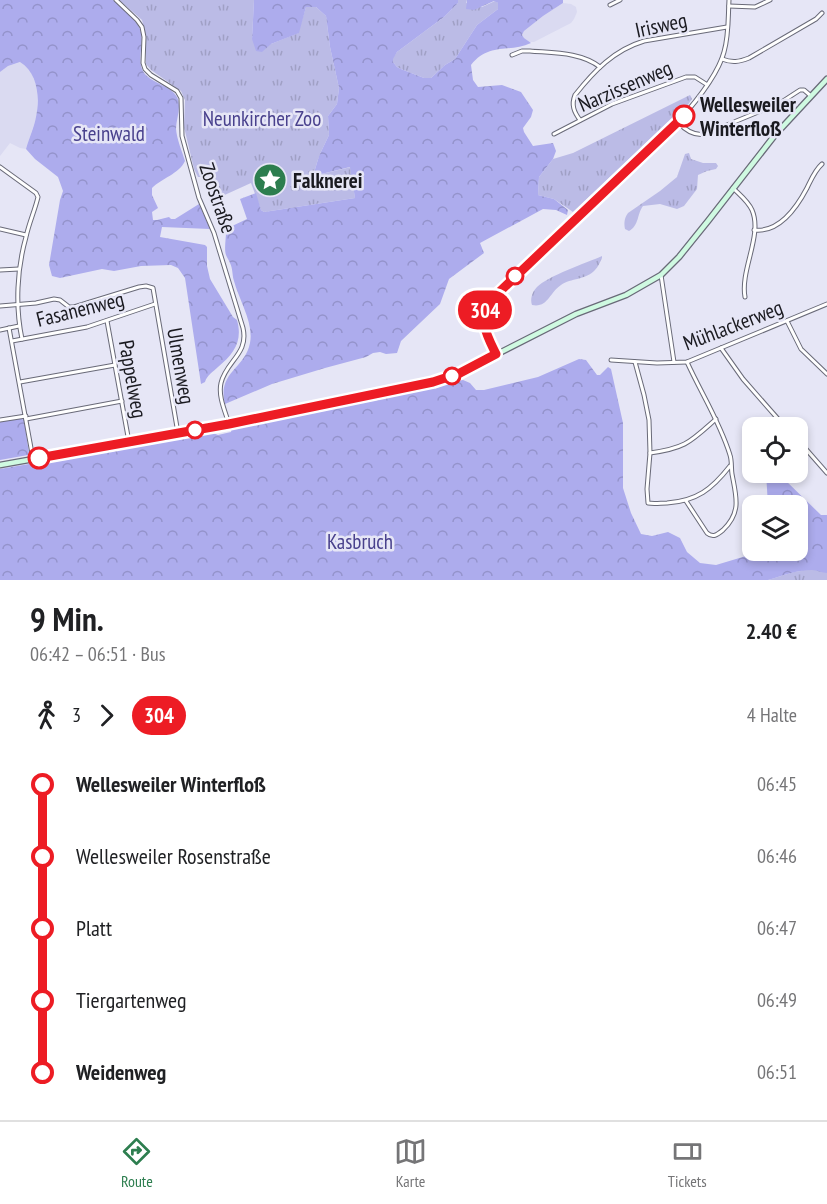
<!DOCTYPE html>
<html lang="de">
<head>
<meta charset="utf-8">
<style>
	:root { --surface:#fff; --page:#f2f2f2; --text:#202124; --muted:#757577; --line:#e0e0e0; --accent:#2d7e4f }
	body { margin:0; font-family:"PT Sans Narrow",sans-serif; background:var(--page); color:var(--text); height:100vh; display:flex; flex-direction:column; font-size:22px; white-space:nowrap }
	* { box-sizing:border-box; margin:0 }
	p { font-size:20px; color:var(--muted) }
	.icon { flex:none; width:33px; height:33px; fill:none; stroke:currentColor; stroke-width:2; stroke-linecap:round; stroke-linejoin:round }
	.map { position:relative; height:580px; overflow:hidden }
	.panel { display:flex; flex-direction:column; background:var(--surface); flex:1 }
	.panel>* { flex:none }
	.badge { padding:0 12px; border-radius:20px; font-size:21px; line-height:39px }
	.controls { position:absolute; left:742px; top:417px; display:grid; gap:12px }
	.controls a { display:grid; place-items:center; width:66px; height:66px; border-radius:12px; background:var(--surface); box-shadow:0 3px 9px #0003; font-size:30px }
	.map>.badge { position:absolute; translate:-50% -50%; box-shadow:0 0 0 3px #fff }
	.legs { display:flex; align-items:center; gap:9px; height:66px; padding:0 30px; font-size:20px }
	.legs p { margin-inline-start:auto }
	.head { display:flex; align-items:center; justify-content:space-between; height:102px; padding:0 30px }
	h1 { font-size:33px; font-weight:600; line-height:45px }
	ul { padding:0 30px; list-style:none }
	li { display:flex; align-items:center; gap:21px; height:72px; font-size:22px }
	li i { display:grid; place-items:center; width:9px; height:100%; margin:0 8px; background:currentColor }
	li i::after { content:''; width:15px; height:15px; margin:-8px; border:4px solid; border-radius:50%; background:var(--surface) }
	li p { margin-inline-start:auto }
	li:first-child i { background:linear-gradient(#0000 50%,currentColor 0) }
	li:last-child i { background:linear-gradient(currentColor 50%,#0000 0) }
	.dock { display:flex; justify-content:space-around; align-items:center; height:84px; border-top:2px solid var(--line); background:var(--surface); font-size:16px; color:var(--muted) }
	.dock a { display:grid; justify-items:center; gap:3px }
	.dock .current { color:var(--accent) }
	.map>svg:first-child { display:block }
	.built { fill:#dadaf1 }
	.grass { fill:url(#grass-tufts) }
	.forest { fill:url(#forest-crowns) }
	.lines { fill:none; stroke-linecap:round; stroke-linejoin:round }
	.street-casing { stroke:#696a78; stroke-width:5 }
	.secondary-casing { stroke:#696a78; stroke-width:7 }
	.street { stroke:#fff; stroke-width:3 }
	.secondary { stroke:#cffae1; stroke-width:4.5 }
	.line-1-casing { stroke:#fff; stroke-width:14 }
	.line-1 { stroke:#ed1c24; stroke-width:9 }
	.stop-1-dot { fill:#fff; stroke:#ed1c24; stroke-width:3 }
	.labels { text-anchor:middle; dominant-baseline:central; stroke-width:5; stroke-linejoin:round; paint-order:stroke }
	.street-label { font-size:21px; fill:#1a1a20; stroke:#e6e6f6 }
	.stop-label { font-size:21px; font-weight:bold; fill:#1a1a20; stroke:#e6e6f6; text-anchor:start }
	.park-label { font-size:21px; fill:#49418d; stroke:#e6e6f6 }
	.poi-label { font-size:21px; font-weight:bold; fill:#1a1a20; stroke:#e6e6f6; text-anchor:start }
</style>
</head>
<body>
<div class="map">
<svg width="827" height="580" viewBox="0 0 827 580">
	<defs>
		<pattern id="grass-tufts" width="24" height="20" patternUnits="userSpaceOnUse" patternTransform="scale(1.5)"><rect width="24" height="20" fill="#bbbbe6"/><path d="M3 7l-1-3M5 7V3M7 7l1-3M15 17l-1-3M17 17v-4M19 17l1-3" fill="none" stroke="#a0a0c5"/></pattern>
		<pattern id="forest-crowns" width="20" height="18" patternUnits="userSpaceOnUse" patternTransform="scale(1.5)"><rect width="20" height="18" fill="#adaced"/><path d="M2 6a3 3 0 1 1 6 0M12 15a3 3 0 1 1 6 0" fill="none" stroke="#9493cb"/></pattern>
	</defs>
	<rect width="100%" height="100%" fill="#e6e6f6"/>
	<g class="built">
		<path d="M563,3L571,4L576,7L577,12L574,19L571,23L534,42H529L524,38L522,35L524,31L543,16Z"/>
		<path d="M21,62L26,66L31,72L37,87V115L26,149L20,148L10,143L0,156V72L8,66Z"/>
	</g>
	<g class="grass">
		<path d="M119,0H254L252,39L271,44L298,33L306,7H316L326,16L330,47L339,88L337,104L328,116L329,135L319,156L313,176L351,167L355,198L264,212L261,210L251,183L218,198L207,177H198L194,169L184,127L185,100L181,91L151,70L146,64V36L142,20Z"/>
		<path d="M458,0H467L466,3L482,7L495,1L498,3V9L477,25L455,59L445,65L431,78H424L401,69L397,67L393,62L392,59L397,52L444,17L458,3Z"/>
		<path d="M690,95L692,99L682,113L672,122H668L573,212L554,199L538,195L539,177L553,159L573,153Z"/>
		<path d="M689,153L691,159L703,163H716L718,166L716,169L707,171L698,175L697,189L684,206L677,209L660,204L643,206C637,214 639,226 629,231L625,229C624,224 624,218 628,213L660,191L677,177L685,154Z"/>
		<path d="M602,256V258C600,262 598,267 595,270C586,280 571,278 561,285C549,293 548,308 532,305C530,299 532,292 537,287C548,276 586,263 602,256Z"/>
		<path d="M827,554V580H768L794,572L801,571Z"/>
	</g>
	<g class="forest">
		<path d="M0,0H113C121,8 133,16 139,27C147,41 133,64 147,76C155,84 171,86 177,97C182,107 176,119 176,129C177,140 182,151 185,161C179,174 162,178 152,188V195L158,208L152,212L153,220H157L169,217L171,219H175L199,204L210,229L162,227L160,237L205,245L207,247V266L210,279L233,317L237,320C243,341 234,354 218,367C213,372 207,375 205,382L201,384L185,278L178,268L171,265L141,266L114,271L102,269L60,278L52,276L49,265L60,200L63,191L58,177L35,159L26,149C29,138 34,128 36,117C40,98 38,73 20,62L8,66L0,72Z"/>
		<path d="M254,0H458V3L444,17L397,52L393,59V62L397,67L401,69L424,78H431L445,65L455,59L477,25L498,9V3L494,1L474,10L466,9L467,0H563V3L543,16L524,31L522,35L524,38L531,43C510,53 489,42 471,65L473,80L478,87L502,85L521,92L533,110L531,117L523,128L524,132L533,146L553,143L556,151L553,159L539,177L538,195L554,199L568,210L567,215L556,210L543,209L480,243L484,253L449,279L440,304L401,341L397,353L386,354L380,352L373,353L366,357L325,368L272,384L225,404C217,372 245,369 250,343C254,323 239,300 234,281C232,275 233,269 230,263C229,260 227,258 226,255C224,249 226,239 226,232L230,227L247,219L240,199L256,193L261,210L264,212L355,198L350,167L313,176L319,156L329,135L328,116L337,104L339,88L330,47L326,16L316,7H306L299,33L271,44L262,52L256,51L252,39Z"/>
		<path d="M579,359L586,360L597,375H600L608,367L611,369L623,423V488L631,513L641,534L652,536L668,532L680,538L687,552L700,563L716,565L746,556L755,551L798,550V506L768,505L766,473H781L782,477L821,515H827V573C822,573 817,570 812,570C797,570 782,576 768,580H0V469L174,439L208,431L218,435L231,432L232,427L463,380L470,383L476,390H484L538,377Z"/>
		<path d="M20,418L24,420L29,453L28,455L0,460V422Z"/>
	</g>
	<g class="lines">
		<defs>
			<g id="street">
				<path d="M116,0L137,20L142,27L144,37L143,63L145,69L151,75L177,91L181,98L182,136L199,198L214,233L243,328C249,354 226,361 221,383C218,396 225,411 229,424"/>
				<path d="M610,5L620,0"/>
				<path d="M729,6L755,7L770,0"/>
				<path d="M512,55L522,51H530C553,53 581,52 600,67"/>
				<path d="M722,59C732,63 739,62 749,58L816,19L822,13"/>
				<path d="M580,120C574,112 571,105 575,95C594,71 614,50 644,41L727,27"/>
				<path d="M678,122C686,131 694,136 705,134L780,103L800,90H804L811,96"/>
				<path d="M554,134L612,104L686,77H695L706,84"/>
				<path d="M0,167L36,193L38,197C35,210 29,223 26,237C17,269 15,306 22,339"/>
				<path d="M733,188C740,195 748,201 752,210C763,235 740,270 745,297"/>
				<path d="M0,229L26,235"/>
				<path d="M754,230C779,233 797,207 807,188C811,180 815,170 822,164"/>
				<path d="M0,270L19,269"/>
				<path d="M661,275L674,362"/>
				<path d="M0,306L36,303L54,299L60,300L69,307H74L139,287L146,286L153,288L178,433"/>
				<path d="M107,321L129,442"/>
				<path d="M787,321L801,349L827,374"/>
				<path d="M9,328L33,459"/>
				<path d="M0,330L19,326"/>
				<path d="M12,341L87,327L155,304"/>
				<path d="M721,348L743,379L786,428"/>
				<path d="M496,354C483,328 476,317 498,293L678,122C694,104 718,75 724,52C729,35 728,17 729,0"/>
				<path d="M611,360L657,363L687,362L827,304"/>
				<path d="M635,362L644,395L649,420L650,453L647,489L648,503C654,504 661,503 667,503C697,501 712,489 730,466"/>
				<path d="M20,382L115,365"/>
				<path d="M26,419L122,401"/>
				<path d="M0,420L26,416"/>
				<path d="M798,440L827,473"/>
				<path d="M650,453C686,448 690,442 716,419"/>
				<path d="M686,501L707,533C713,538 717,535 723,530C742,512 736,496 732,474C731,468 732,461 730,455C720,422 701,393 687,362"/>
			</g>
			<path id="secondary" d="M0,465L229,424L433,383L460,373L576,314L626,295L661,275L679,257L708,221L775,135L827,79"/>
		</defs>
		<use href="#street" class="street-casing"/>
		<use href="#secondary" class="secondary-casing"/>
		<use href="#street" class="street"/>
		<use href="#secondary" class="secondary"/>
	</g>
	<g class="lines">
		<defs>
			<path id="line-1" d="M39,458L229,424L433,382L460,373L496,354C486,334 477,319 493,298L684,116"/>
		</defs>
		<use href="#line-1" class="line-1-casing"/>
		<use href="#line-1" class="line-1"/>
	</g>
	<defs>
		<symbol id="sight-disc" viewBox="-11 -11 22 22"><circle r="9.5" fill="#2d7e4f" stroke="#e6e6f6"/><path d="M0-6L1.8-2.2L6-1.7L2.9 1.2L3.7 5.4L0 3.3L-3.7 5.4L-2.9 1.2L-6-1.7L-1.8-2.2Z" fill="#fff"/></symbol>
	</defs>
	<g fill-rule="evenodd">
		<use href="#sight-disc" x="251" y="161" width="38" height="38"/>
	</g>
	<g class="stop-1-dot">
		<circle cx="684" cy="116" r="10"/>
		<circle cx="515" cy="276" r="8"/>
		<circle cx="452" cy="376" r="8"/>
		<circle cx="195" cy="430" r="8"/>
		<circle cx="39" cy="458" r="10"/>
	</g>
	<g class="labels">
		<g class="street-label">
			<text transform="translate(661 25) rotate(-12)">Irisweg</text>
			<text transform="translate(625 86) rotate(-23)">Narzissenweg</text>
			<text transform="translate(218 198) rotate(71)">Zoostraße</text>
			<text transform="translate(80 309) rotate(-14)">Fasanenweg</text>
			<text transform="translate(733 325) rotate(-21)">Mühlackerweg</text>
			<text transform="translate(181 366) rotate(80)">Ulmenweg</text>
			<text transform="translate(133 379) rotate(80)">Pappelweg</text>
		</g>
		<g class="stop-label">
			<text x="700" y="104">Wellesweiler<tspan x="700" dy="24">Winterfloß</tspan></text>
		</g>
		<g class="park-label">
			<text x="262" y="118">Neunkircher Zoo</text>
			<text x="109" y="133">Steinwald</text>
			<text x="360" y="541">Kasbruch</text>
		</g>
		<g class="poi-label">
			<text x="293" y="180">Falknerei</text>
		</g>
	</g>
</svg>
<div class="controls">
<a><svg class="icon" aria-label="locate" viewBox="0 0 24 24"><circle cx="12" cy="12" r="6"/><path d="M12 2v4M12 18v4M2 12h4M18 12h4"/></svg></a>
<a><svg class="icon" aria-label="layers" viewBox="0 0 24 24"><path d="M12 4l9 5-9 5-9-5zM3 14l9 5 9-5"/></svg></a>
</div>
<b class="badge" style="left:485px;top:310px;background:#ed1c24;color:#fff">304</b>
</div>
<section class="panel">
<div class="head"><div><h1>9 Min.</h1><p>06:42 – 06:51 · Bus</p></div><b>2.40 €</b></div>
<div class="legs"><svg class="icon" aria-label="walk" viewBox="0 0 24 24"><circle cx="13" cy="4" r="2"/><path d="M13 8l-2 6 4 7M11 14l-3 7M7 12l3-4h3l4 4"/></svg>3<svg class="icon" aria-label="forward" viewBox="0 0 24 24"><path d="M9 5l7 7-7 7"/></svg><b class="badge" style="background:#ed1c24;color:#fff">304</b><p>4 Halte</p></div>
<ul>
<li><i style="color:#ed1c24"></i><b>Wellesweiler Winterfloß</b><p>06:45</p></li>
<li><i style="color:#ed1c24"></i><span>Wellesweiler Rosenstraße</span><p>06:46</p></li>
<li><i style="color:#ed1c24"></i><span>Platt</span><p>06:47</p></li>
<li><i style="color:#ed1c24"></i><span>Tiergartenweg</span><p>06:49</p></li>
<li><i style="color:#ed1c24"></i><b>Weidenweg</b><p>06:51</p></li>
</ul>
</section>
<nav class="dock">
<a class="current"><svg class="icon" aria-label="directions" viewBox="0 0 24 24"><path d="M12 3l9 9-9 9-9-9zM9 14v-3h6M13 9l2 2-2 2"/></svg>Route</a>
<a><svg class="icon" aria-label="map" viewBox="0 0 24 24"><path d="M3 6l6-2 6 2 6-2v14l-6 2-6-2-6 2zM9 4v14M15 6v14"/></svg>Karte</a>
<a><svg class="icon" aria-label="tickets" viewBox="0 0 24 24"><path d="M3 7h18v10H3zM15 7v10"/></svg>Tickets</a>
</nav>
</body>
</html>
